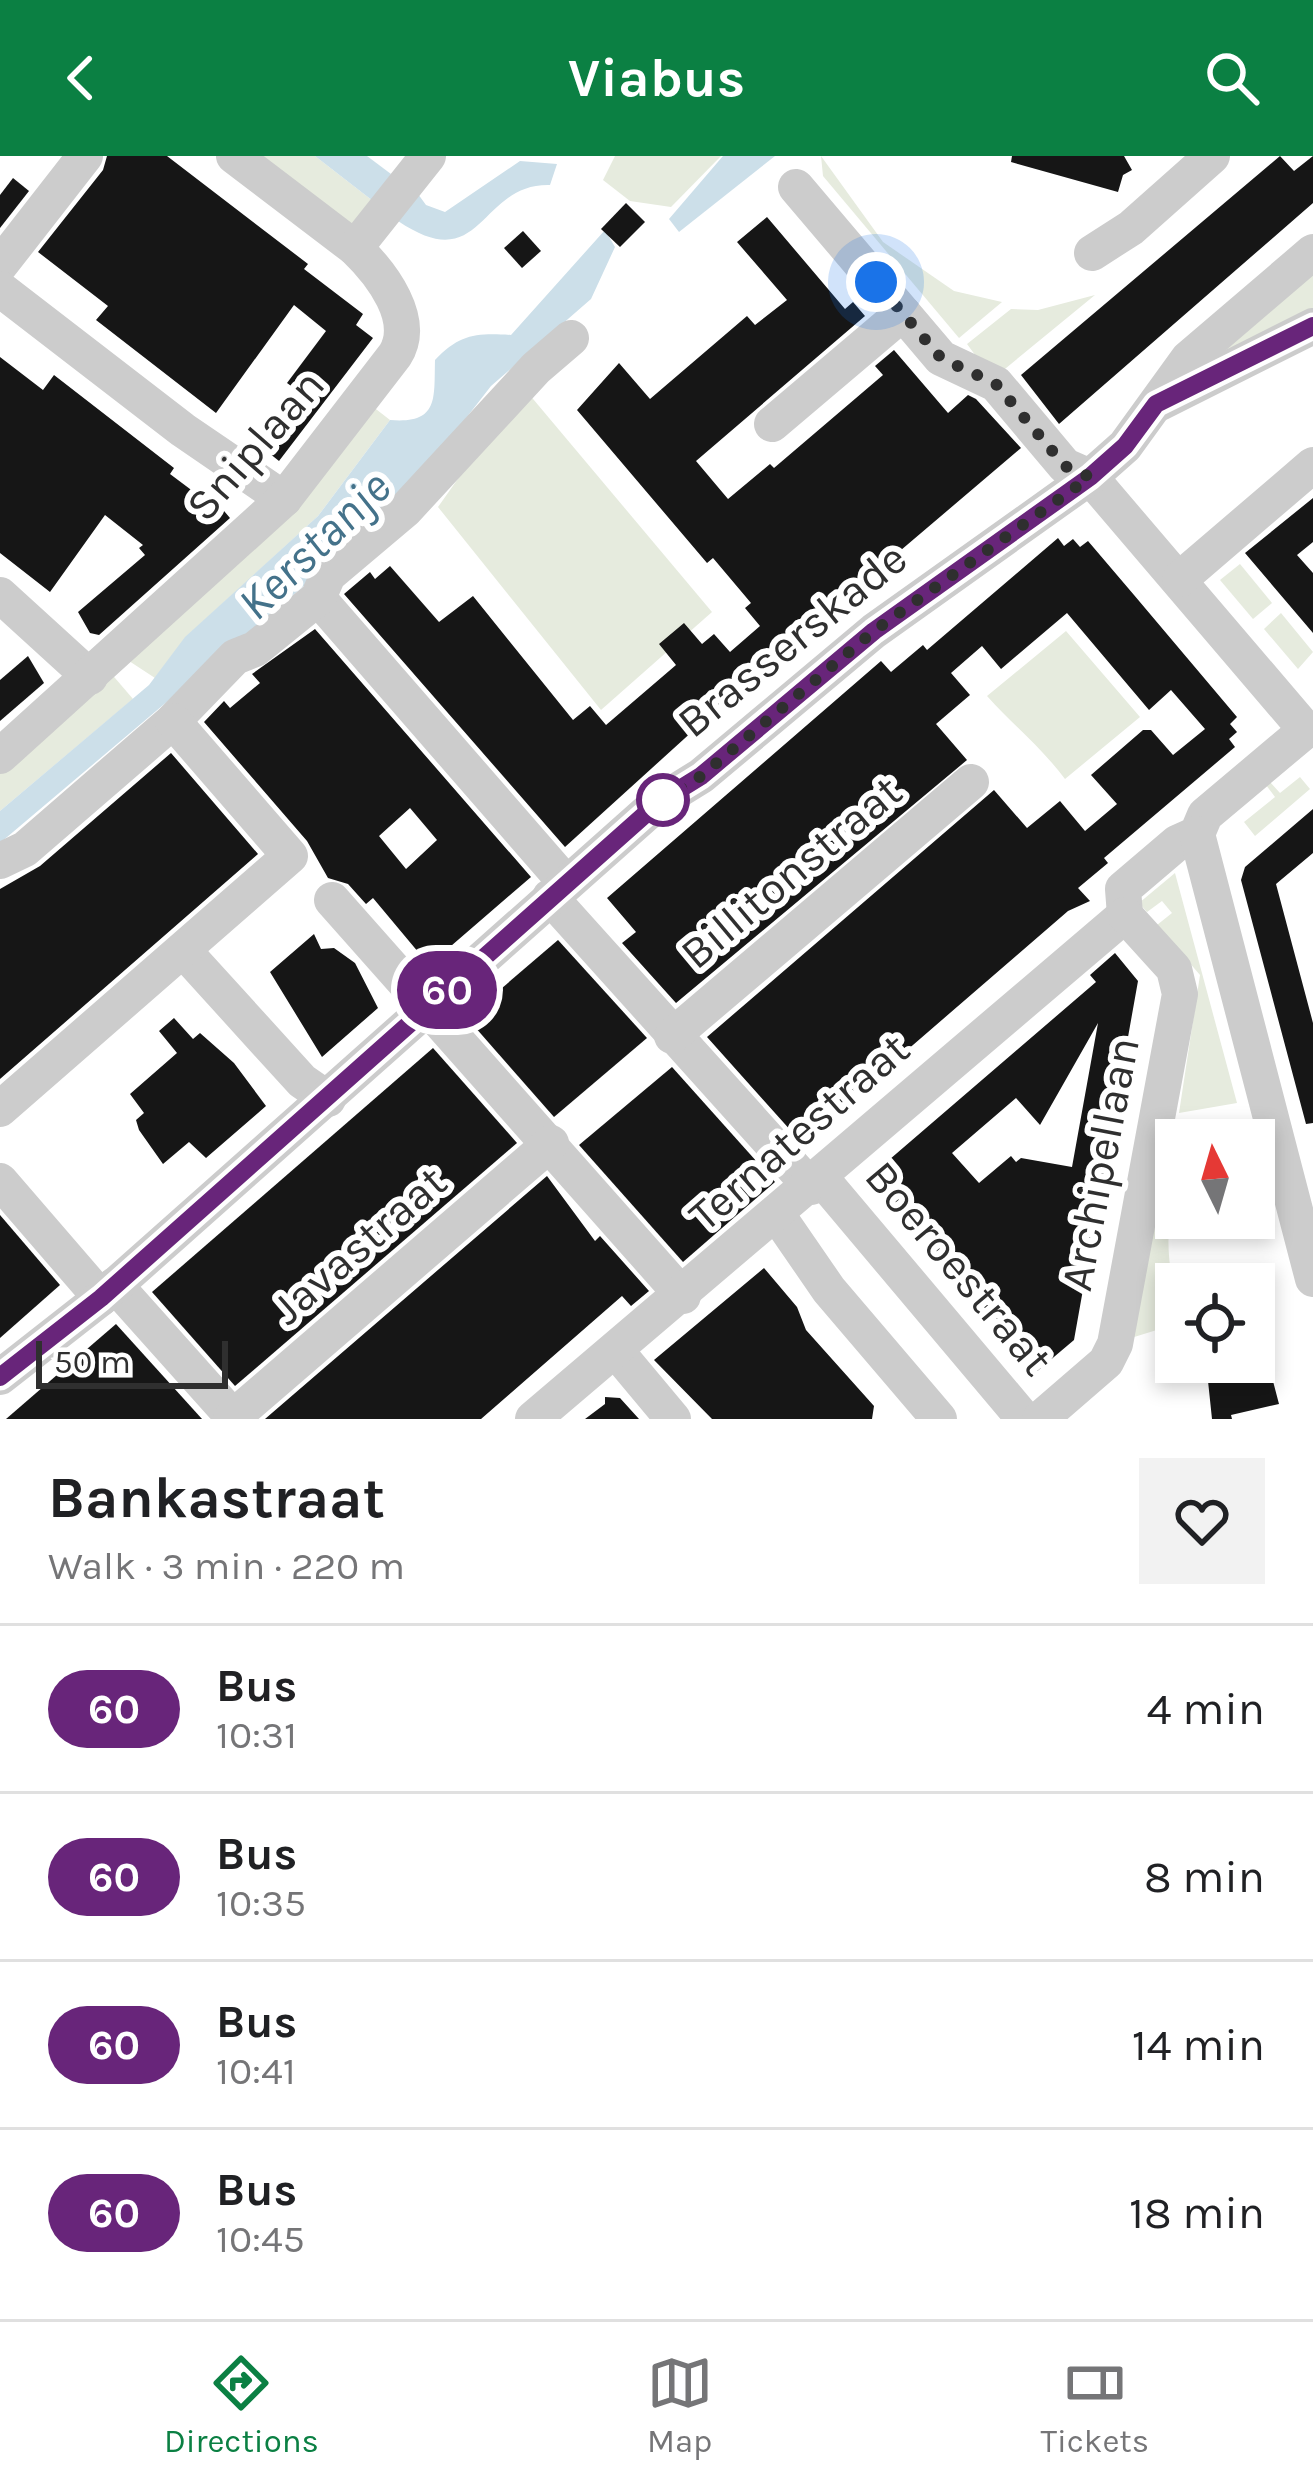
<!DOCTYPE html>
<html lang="en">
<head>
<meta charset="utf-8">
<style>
	:root { --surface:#fff; --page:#f2f2f2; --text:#202124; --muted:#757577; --line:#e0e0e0; --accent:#0b8043 }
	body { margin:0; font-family:Karla,sans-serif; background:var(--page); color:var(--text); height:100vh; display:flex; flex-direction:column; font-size:45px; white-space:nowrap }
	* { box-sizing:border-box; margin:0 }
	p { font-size:39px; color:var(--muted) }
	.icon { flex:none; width:66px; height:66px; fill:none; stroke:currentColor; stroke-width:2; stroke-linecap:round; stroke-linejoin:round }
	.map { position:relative; height:1263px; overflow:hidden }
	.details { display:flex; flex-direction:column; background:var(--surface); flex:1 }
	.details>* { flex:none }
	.badge { padding:0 24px; border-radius:39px; font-size:42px; line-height:78px }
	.needle { width:78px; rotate:355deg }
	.tools { position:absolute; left:1155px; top:963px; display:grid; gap:24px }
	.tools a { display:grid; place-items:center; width:120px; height:120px; border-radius:0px; background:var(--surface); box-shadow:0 6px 18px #0003; font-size:60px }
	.scale { position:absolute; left:36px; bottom:30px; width:192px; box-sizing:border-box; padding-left:12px; border:6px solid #2f2f2f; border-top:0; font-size:33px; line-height:42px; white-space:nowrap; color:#2f2f2f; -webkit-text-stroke:9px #fff; paint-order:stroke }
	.you { position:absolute; width:60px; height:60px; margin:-30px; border:9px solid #fff; border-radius:50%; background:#1a73e8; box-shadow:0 0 0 18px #1a73e833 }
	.map>.badge { position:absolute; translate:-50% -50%; box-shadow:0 0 0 6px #fff }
	.round { display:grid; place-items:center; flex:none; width:126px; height:126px; border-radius:0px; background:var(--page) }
	.head { display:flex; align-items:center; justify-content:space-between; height:204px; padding:0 48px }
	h1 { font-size:57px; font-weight:700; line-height:90px }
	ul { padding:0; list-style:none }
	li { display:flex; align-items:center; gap:36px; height:168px; padding:0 48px; border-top:3px solid var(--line) }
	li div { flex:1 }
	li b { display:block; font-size:45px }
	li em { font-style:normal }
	li .badge { min-width:132px; font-weight:700; text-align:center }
	header { display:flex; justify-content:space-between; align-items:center; height:156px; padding:0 48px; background:var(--accent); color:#fff; font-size:54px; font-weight:700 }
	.dock { display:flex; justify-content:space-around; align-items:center; height:168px; border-top:3px solid var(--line); background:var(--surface); font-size:33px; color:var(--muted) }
	.dock a { display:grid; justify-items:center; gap:6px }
	.dock .active { color:var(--accent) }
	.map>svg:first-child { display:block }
	.green { fill:#e6ebde }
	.water { fill:#ccdfe9 }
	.building { fill:#161616; fill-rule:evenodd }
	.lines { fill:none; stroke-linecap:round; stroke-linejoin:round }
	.minor { stroke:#ccc; stroke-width:36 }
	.line-casing { stroke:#fff; stroke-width:27 }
	.line { stroke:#68257a; stroke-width:18 }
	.walk { stroke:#2f2f2f; stroke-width:12; stroke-dasharray:0 21.6 }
	.stop-dot { fill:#fff; stroke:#68257a; stroke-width:6 }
	.labels { text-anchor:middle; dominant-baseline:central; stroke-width:12; stroke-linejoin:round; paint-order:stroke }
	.street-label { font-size:45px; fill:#2f2f2f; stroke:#fff }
	.water-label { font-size:48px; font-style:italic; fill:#44728a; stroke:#fff }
</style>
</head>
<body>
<header><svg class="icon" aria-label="back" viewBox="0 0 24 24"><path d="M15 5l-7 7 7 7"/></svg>Viabus<svg class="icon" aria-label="search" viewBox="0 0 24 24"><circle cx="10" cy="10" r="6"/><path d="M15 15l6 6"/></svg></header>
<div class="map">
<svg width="1313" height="1263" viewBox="0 0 1313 1263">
	<rect width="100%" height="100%" fill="#fff"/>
	<g class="green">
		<path d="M254,0H315L373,45L350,73Z"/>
		<path d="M615,0H721L671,51L630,45L603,24Z"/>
		<path d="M821,0L883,86L954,135L1002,146L959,182L823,20Z"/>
		<path d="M1313,114V155L1191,218Z"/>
		<path d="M1095,139L1000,217L981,207L967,188L1011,153L1038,154Z"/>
		<path d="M523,231L712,456L601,554L438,351Z"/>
		<path d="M372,250L390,264L318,360L186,481L155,522L126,503Z"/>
		<path d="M1240,408L1272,447L1253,463L1220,424Z"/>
		<path d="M1281,457L1313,496L1298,513L1264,473Z"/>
		<path d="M1066,475L1140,561L1065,623C1041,591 1014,570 987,540Z"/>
		<path d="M109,515L133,543L0,655V612Z"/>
		<path d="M1300,621L1310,633L1255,680L1244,666L1275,641L1266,629L1269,625L1280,637Z"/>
		<path d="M1175,717L1237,947L1179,957L1200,819L1157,769L1172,757L1162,745L1147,756L1139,747Z"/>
		<path d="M1153,1053L1169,1072C1166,1108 1176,1134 1176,1168L1131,1182Z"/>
	</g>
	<g class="water">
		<path d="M315,0H367L391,18L373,45Z"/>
		<path d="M723,0H775L679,76L669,63Z"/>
		<path d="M520,5L557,8L550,29C478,27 484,123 398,65L418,38L426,49L445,56Z"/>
		<path d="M605,74L615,91L591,143L491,230L428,311L350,391L0,687V655L149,529L185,481L318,360L390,264C439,268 434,243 435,204C460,178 476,177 511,179Z"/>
	</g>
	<g class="building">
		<path d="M107,0H167L308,108L304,113L363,158L356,169L373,182L279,305L254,285L294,232L287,227L326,175L294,149L216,257L96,164L108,150L38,96L103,14Z"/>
		<path d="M1012,0H1124L1132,14L1123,19L1118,36L1011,6Z"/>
		<path d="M1280,0L1294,15L1313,0V47L1059,268L1021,219Z"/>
		<path d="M13,22L29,35L0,72V39Z"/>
		<path d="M626,47L645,66L620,91L601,73Z"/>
		<path d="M767,61L845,153L853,146L865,160L696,305L728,343L770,308L774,312L883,219L875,210L894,194L948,257L968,239L976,243L1021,292L760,514L565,691L344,438L370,416L375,423L390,410L439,466L473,440L573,564L590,550L606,569L676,509L659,488L684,467L702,488L714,478L730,496L760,470L745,452L751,447L713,402L707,407L577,254L619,207L650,243L747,160L755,169L787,144L737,86Z"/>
		<path d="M523,75L541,95L522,112L504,92Z"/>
		<path d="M0,201L43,234L54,219L174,312L170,318L202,342L208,336L230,362L99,479L90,477L78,456L145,399L139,392L143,389L105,359L50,436L0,397Z"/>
		<path d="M1313,342V386L1297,399L1313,417V477L1245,397Z"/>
		<path d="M1058,382L1064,390L1073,383L1080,391L1088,385L1134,439L1237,561L1230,568L1237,576L1229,583L1235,591L1104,702L1108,707L1078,732L1090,745L1068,755L832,959L823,973L801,986L707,881L994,634L1027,672L1060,645L1085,675L1117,648L1091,619L1143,574H1151L1173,599L1205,573L1171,534L1149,554L1067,457L1001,513L982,490L951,517L970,539L936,568L967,604L676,847L622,787L636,776L607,742L881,505L891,516L923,489L927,494Z"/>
		<path d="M315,473L531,721L429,809L373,742L366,748L348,728L328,722L307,685L204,566L224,545L230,552L260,527L252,518ZM410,652L437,684L406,713L379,680Z"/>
		<path d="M28,500L44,527L0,565V524Z"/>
		<path d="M171,597L258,698L0,923V733L40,710Z"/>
		<path d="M1313,653V697L1276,728L1313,867V967L1306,968L1241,724L1245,711Z"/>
		<path d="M314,778L321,793L334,792L355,807L378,852L322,901L270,816Z"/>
		<path d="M558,784L647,882L554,961L467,862Z"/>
		<path d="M1115,797L1138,825L1074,1184L1035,1217L868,1022L1096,826L1090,819ZM1098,867L1072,1011L1021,1002L1016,1006L1011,1000L979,1027L952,997L1016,942L1040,969Z"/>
		<path d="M174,862L193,883L200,877L234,907L266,950L206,1002L189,986L163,1008L139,974L136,964L144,957L130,938L177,897L159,875Z"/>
		<path d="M433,892L517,987L235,1230L152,1136Z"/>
		<path d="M672,911L775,1026L683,1106L579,989Z"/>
		<path d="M547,1020L595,1085L600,1080L649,1135L631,1150L622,1140L481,1263H265Z"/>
		<path d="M0,1059L60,1129L0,1182Z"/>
		<path d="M764,1112L797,1151L806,1174L874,1250L872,1263H712L654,1204Z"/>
		<path d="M116,1168L202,1263H6L87,1193Z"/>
		<path d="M1206,1206H1268L1279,1248L1231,1259L1232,1263H1212Z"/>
		<path d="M605,1241L620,1242L639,1263H585L605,1248Z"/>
	</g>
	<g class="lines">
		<g class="minor">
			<path d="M234,0L355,92"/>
			<path d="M796,31L941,202L996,228L1065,310L1090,321L1306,574L1205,659L1197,678L1177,687L1123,733L1125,759"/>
			<path d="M1092,97L1131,72L1212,0"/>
			<path d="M0,109L85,0"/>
			<path d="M0,133L183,274L284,343"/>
			<path d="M1160,247L1313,170"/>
			<path d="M772,268L903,157"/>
			<path d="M1180,423L1313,309"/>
			<path d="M0,439L90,521"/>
			<path d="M318,442L566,727"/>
			<path d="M0,600L284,343L395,199C417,164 382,118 355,92L428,0"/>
			<path d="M1197,678L1313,1123"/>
			<path d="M0,705L25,693L173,565L235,501L255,493L318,442L328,419L405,354L536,212L571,182"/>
			<path d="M550,741L811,1031"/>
			<path d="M332,744L683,1140"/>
			<path d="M183,794L302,925L328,943"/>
			<path d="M672,880L971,626"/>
			<path d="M0,953L290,700L173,565"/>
			<path d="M821,1022L1024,1263"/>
			<path d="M0,1025L101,1142"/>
			<path d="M778,1060L829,1134L939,1263"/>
			<path d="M115,1129L233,1261"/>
			<path d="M617,1196L673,1263"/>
			<path d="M0,1221L101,1142L659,646L701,620L874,475L1090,321L1125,290L1188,203L1313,96"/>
			<path d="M231,1263L551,987"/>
			<path d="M533,1263L1125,759"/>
			<path d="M1040,1263L1106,1206L1115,1188L1180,838L1174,813L1125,759"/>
		</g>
	</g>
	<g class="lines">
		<defs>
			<path id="line" d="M0,1221L101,1142L659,646L701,620L874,475L1090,321L1125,290L1156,248L1313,170"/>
		</defs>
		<use href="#line" class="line-casing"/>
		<use href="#line" class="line"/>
		<path class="walk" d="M663,644L701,620L874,475L1090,321L1065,310L996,228L941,202L876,126"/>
	</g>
	<circle class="stop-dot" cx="663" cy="644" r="24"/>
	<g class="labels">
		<g class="street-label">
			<text transform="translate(255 289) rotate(-49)">Sniplaan</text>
			<text transform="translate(792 484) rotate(-39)">Brasserskade</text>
			<text transform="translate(791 716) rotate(-40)">Billitonstraat</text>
			<text transform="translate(799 976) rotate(-41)">Ternatestraat</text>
			<text transform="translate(1100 1008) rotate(-79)">Archipellaan</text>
			<text transform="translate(359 1089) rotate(-41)">Javastraat</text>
			<text transform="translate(959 1112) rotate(50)">Boeroestraat</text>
		</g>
		<g class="water-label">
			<text transform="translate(314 389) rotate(-44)">Kerstanje</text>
		</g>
	</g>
</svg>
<div class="tools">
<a><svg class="needle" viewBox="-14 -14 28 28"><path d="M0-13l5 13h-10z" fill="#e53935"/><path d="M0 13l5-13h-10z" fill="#757577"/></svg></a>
<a><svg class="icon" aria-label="locate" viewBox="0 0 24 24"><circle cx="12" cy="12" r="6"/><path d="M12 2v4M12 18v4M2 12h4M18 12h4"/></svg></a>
</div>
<div class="scale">50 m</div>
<div class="you" style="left:876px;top:126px"></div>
<b class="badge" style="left:447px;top:834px;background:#68257a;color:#fff">60</b>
</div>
<section class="details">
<div class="head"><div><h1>Bankastraat</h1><p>Walk · 3 min · 220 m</p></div><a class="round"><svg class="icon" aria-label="heart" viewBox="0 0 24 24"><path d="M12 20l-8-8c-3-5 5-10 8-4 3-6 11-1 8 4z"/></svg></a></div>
<ul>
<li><span class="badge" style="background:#68257a;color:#fff">60</span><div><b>Bus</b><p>10:31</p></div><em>4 min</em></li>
<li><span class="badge" style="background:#68257a;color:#fff">60</span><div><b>Bus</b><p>10:35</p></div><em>8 min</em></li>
<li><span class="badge" style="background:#68257a;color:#fff">60</span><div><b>Bus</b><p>10:41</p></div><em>14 min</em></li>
<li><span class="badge" style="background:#68257a;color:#fff">60</span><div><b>Bus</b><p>10:45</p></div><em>18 min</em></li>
</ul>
</section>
<nav class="dock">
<a class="active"><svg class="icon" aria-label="directions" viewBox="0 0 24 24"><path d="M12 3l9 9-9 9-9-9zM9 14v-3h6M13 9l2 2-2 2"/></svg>Directions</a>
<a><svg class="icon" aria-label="map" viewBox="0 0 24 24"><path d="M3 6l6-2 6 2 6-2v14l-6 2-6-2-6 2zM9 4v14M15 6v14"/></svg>Map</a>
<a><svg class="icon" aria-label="tickets" viewBox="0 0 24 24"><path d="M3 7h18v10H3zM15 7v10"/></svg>Tickets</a>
</nav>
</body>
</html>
